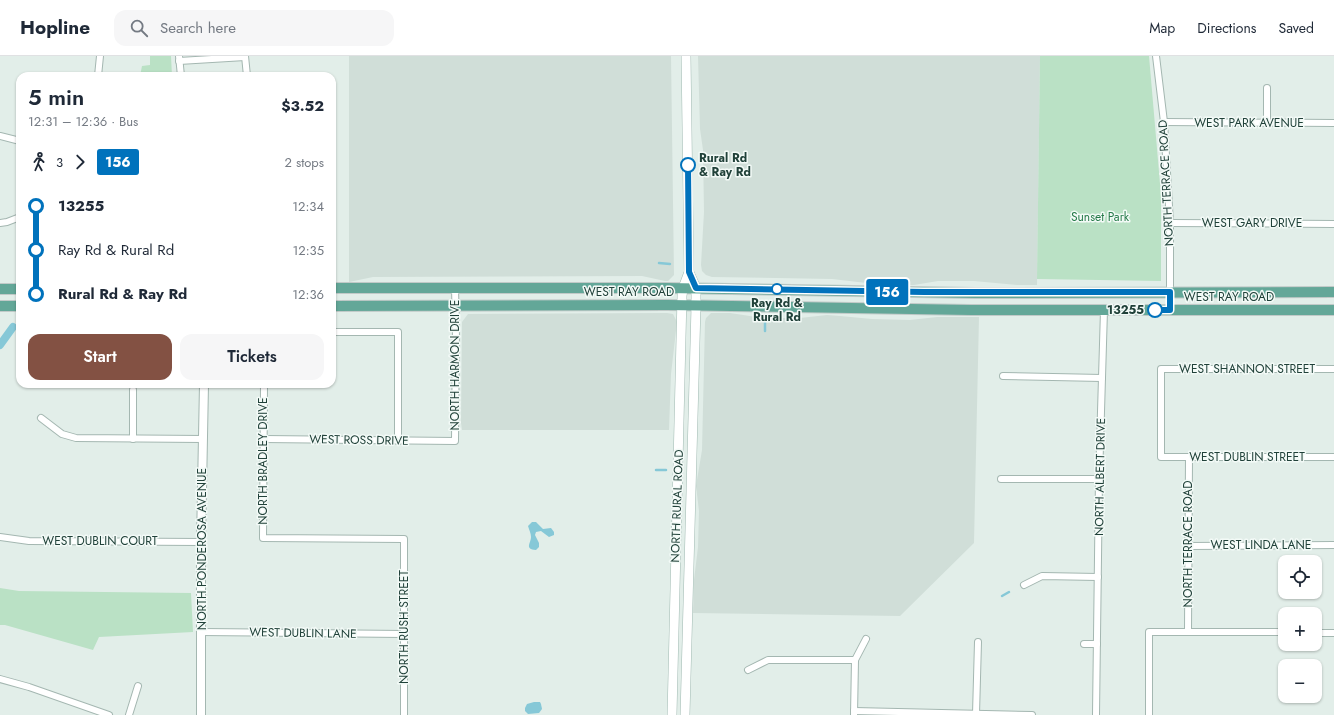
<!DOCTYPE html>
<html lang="en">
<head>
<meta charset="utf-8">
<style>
	:root { --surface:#fff; --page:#f6f6f7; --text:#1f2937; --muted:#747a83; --line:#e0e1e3; --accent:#835143 }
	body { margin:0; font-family:Jost,sans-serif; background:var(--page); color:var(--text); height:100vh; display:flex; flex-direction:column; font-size:15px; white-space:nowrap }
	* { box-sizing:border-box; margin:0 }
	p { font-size:13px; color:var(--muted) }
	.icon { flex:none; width:22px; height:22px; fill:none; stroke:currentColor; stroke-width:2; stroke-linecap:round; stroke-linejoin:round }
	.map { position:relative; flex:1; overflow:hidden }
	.panel { position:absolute; left:16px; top:16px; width:320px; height:316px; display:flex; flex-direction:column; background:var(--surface); border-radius:12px; box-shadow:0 1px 3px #0004 }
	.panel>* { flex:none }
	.badge { padding:0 8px; border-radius:3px; font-size:14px; line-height:26px }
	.tools { position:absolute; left:1278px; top:499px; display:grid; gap:8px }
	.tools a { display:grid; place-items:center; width:44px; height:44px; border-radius:8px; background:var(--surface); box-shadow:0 1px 3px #0004; font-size:20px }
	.map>.badge { position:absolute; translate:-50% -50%; box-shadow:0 0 0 2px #fff }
	.legs { display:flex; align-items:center; gap:6px; height:44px; padding:0 12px; font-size:13px }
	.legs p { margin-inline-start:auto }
	.head { display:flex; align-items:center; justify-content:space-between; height:68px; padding:0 12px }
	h1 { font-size:22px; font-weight:600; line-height:30px }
	.action { display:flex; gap:8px; margin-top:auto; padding:8px 12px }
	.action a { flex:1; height:46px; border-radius:12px; background:var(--accent); color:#fff; font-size:16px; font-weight:600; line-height:46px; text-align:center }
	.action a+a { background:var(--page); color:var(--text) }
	ul { padding:0 12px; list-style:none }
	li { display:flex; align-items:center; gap:14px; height:44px; font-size:15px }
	li i { display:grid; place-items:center; width:6px; height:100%; margin:0 5px; background:currentColor }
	li i::after { content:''; width:10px; height:10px; margin:-5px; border:3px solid; border-radius:50%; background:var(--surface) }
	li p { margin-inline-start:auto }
	li:first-child i { background:linear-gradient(#0000 50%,currentColor 0) }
	li:last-child i { background:linear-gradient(currentColor 50%,#0000 0) }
	header { display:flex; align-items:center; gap:24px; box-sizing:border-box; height:56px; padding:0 20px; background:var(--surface); border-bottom:1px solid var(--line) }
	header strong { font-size:19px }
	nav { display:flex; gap:22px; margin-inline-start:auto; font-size:14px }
	.search { width:280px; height:36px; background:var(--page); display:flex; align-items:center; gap:10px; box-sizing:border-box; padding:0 14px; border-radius:12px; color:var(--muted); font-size:15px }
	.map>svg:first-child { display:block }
	.built { fill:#d0ded8 }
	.green { fill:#bae1c5 }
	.water { fill:#86c8d7 }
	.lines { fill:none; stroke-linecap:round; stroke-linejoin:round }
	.stream { stroke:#86c8d7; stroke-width:2.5 }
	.canal { stroke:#86c8d7; stroke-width:8 }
	.minor-casing { stroke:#a4b7b1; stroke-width:8 }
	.tertiary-casing { stroke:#a4b7b1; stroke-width:10 }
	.secondary-casing { stroke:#a0bab2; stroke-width:10 }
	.primary-casing { stroke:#c1cac8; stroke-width:12 }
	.minor { stroke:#fff; stroke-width:6 }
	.tertiary { stroke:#fff; stroke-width:8 }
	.secondary { stroke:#fff; stroke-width:9 }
	.primary { stroke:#63a798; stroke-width:10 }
	.line-1-casing { stroke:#fff; stroke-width:9 }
	.line-1 { stroke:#0072bc; stroke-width:6 }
	.stop-1-dot { fill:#fff; stroke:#0072bc; stroke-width:2 }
	.labels { text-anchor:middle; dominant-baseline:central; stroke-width:3; stroke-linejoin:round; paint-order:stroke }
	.street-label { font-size:12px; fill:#204139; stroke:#f3faf7 }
	.stop-label { font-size:12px; font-weight:bold; fill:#204139; stroke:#f3faf7; text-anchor:start }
	.park-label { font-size:12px; fill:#277b4a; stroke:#f3faf7 }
</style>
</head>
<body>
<header>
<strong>Hopline</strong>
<div class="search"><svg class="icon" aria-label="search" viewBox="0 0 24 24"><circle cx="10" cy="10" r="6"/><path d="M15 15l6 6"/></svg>Search here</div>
<nav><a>Map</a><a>Directions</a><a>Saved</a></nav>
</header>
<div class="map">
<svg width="1334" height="659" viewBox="0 0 1334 659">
	<rect width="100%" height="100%" fill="#e2eee9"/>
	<g class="built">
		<path d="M349,0H671L674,219L668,225H665L642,220L373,221L349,226Z"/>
		<path d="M698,0H1040L1037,229H1017L974,225H938L914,229H884L832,223L712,221L706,219L702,215L701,209L704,156L703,94L700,73Z"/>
		<path d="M667,257L673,258L677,266L671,318L669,374H462L461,367L462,266L468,258Z"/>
		<path d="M711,257H730L763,262H800L827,259L840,260L872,263L910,264L937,261H979L974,487L900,560L693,557L694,524L698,491L699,455L696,430L702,394L705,266L706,262Z"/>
	</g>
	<g class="green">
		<path d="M150,0H171L172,20H140L142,10L150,9Z"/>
		<path d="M1040,0H1149L1161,139V225L1037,223Z"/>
		<path d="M0,532L19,535L191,537L193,576L99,581L93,594L5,569H0Z"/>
	</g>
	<g class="water">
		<path d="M532,466H536L543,473L551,472L554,476V479L549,481L541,475L536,476L535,479L539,487V491L536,494C524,493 531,487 531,481C531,477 529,474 528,470Z"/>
		<path d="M534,646H540L541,648L542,653L539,657L528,658L525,655V652L527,648Z"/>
	</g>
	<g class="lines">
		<g class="stream">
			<path d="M659,207L670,208"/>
			<path d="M765,275V265"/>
			<path d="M656,414H666"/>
			<path d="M1002,540L1009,536"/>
		</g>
		<path class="canal" d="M0,289L13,271"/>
		<defs>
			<g id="minor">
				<path d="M179,0L181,20"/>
				<path d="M245,0L247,20"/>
				<path d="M1156,0L1164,66L1170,167V254"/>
				<path d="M179,5L245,1"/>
				<path d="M98,20L100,0"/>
				<path d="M1267,32V66"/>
				<path d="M1164,66L1334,67"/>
				<path d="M0,80L20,85"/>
				<path d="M0,167L7,166L20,161"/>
				<path d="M1170,167L1334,168"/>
				<path d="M332,276H398V385"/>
				<path d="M1334,313H1161V401H1334"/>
				<path d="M1003,320L1102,322"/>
				<path d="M264,328L263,482L404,483V659"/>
				<path d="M133,334V383"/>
				<path d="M41,362L62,378L76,382L203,383"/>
				<path d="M264,383L455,385L456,269L455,233"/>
				<path d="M1001,423H1099"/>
				<path d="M0,481L29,485L201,486"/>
				<path d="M1188,490L1334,489"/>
				<path d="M1024,529L1042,520L1098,521"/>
				<path d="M201,576L404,578"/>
				<path d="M1188,576L1189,401"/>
				<path d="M1315,577H1334"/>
				<path d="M1084,588H1097"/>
				<path d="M748,614L768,604H855"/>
				<path d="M0,623L29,631L109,659"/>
				<path d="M854,655L1032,659"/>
				<path d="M976,658L978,586"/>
				<path d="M129,659L138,630"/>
				<path d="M854,659L855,604L866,583"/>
				<path d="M1096,659L1099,423L1104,254"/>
				<path d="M1149,659V576H1285"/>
			</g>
			<path id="tertiary" d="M201,659V486L204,328"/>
			<g id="secondary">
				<path d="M672,659L682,240L683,232L689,216L686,0"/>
				<path d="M685,659L696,250V232L689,216"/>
			</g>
			<g id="primary">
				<path d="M332,232H666L975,237L1334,236"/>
				<path d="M0,233H20"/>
				<path d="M0,250H20"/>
				<path d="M332,250L667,249L971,254H1334"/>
			</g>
		</defs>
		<use href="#minor" class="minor-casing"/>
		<use href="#tertiary" class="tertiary-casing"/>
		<use href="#secondary" class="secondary-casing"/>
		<use href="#primary" class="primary-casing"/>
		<use href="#minor" class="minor"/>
		<use href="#tertiary" class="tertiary"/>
		<use href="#secondary" class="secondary"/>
		<use href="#primary" class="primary"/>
	</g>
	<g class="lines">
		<defs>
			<path id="line-1" d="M688,109L689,216L696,232L924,236H1170V254H1155"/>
		</defs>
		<use href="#line-1" class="line-1-casing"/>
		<use href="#line-1" class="line-1"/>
	</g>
	<g class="stop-1-dot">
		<circle cx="688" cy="109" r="7"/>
		<circle cx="777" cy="233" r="5"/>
		<circle cx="1155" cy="254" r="7"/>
	</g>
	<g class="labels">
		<g class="street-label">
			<text x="1249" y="67">WEST PARK AVENUE</text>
			<text transform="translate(1166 127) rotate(-93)">NORTH TERRACE ROAD</text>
			<text x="1252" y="167">WEST GARY DRIVE</text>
			<text x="629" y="236">WEST RAY ROAD</text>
			<text x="1229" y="241">WEST RAY ROAD</text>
			<text transform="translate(455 309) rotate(-90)">NORTH HARMON DRIVE</text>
			<text x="1247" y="313">WEST SHANNON STREET</text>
			<text transform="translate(359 384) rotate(1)">WEST ROSS DRIVE</text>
			<text x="1247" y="401">WEST DUBLIN STREET</text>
			<text transform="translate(263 405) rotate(-90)">NORTH BRADLEY DRIVE</text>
			<text transform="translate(1100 421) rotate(-89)">NORTH ALBERT DRIVE</text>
			<text transform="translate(677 450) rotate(-88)">NORTH RURAL ROAD</text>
			<text x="100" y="485">WEST DUBLIN COURT</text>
			<text transform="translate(1188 488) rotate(-90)">NORTH TERRACE ROAD</text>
			<text x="1261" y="489">WEST LINDA LANE</text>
			<text transform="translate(202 493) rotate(-90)">NORTH PONDEROSA AVENUE</text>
			<text transform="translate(404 571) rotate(-90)">NORTH RUSH STREET</text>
			<text transform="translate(303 577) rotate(1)">WEST DUBLIN LANE</text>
		</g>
		<g class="stop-label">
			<text x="699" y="102">Rural Rd<tspan x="699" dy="14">&amp; Ray Rd</tspan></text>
			<text x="777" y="247" text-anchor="middle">Ray Rd &amp;<tspan x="777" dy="14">Rural Rd</tspan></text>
			<text x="1144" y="254" text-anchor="end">13255</text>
		</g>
		<g class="park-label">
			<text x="1100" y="161">Sunset Park</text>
		</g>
	</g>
</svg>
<div class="tools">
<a><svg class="icon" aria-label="locate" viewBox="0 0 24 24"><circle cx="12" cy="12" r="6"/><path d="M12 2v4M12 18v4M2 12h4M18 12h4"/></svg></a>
<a>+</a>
<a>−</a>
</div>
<b class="badge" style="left:887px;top:236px;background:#0072bc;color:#fff">156</b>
<section class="panel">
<div class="head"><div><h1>5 min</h1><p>12:31 – 12:36 · Bus</p></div><b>$3.52</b></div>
<div class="legs"><svg class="icon" aria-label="walk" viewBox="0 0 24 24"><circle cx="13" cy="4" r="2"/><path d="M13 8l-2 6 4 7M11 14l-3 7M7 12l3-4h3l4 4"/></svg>3<svg class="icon" aria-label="forward" viewBox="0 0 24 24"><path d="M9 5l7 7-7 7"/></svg><b class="badge" style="background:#0072bc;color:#fff">156</b><p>2 stops</p></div>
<ul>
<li><i style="color:#0072bc"></i><b>13255</b><p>12:34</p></li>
<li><i style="color:#0072bc"></i><span>Ray Rd &amp; Rural Rd</span><p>12:35</p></li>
<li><i style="color:#0072bc"></i><b>Rural Rd &amp; Ray Rd</b><p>12:36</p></li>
</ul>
<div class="action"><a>Start</a><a>Tickets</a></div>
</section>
</div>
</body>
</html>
